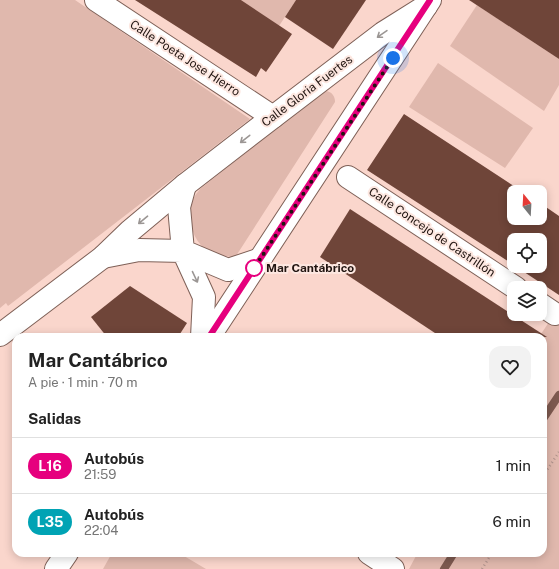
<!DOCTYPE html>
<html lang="es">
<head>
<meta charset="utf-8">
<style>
	:root { --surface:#fff; --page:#f2f2f2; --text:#222; --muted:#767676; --line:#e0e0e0 }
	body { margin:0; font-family:"Public Sans",sans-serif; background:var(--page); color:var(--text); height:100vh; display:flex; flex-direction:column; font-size:15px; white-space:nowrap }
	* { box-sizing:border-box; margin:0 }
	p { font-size:13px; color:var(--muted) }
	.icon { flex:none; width:22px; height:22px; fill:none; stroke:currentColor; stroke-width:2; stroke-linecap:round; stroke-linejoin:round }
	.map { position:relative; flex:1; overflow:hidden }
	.drawer { position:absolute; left:12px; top:333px; width:535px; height:224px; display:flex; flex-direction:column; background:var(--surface); border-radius:12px; box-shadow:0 2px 10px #0003 }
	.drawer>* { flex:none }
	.badge { padding:0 8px; border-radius:13px; font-size:14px; line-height:26px }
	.needle { width:26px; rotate:342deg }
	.controls { position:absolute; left:507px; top:185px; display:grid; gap:8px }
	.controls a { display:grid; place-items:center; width:40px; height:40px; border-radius:8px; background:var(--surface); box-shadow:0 2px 10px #0003; font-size:20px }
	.you { position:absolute; width:20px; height:20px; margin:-10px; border:3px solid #fff; border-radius:50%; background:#1a73e8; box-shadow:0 0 0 6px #1a73e833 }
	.map>.badge { position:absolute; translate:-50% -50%; box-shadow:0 0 0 2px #fff }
	h2 { padding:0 16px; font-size:15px; line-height:36px }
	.round { display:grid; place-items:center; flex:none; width:42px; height:42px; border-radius:12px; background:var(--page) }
	.summary { display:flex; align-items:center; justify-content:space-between; height:68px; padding:0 16px }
	h1 { font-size:19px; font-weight:700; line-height:30px }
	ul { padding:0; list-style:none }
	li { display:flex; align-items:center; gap:12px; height:56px; padding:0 16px; border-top:1px solid var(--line) }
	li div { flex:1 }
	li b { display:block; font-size:15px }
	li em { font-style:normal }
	li .badge { min-width:44px; font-weight:700; text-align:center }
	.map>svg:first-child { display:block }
	.green { fill:#e0b8ad }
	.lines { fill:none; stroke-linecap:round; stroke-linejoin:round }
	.stream { stroke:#7d594f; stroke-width:8 }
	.building { fill:#6f4539 }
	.minor-casing { stroke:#7e6057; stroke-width:24 }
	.tertiary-casing { stroke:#7e6057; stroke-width:24 }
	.path { stroke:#ad918a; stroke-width:2.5; stroke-dasharray:1 3; stroke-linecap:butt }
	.minor { stroke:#fff; stroke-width:22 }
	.tertiary { stroke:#fff; stroke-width:22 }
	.oneway { stroke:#9b9694 }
	.line-casing { stroke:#fff; stroke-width:9 }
	.line { stroke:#e6007e; stroke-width:6 }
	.walk { stroke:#211511; stroke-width:4; stroke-dasharray:0 7.2 }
	.stop-dot { fill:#fff; stroke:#e6007e; stroke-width:2 }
	.labels { text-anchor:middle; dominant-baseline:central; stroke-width:4; stroke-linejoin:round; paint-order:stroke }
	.street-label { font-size:12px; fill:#211511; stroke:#fde7e0 }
	.stop-label { font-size:12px; font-weight:bold; fill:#211511; stroke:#fde7e0; text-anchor:start }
</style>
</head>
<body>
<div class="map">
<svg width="559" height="569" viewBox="0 0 559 569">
	<rect width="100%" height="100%" fill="#fad6cc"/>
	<g class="green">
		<path d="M0,0H75L250,119L8,306L6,303L0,308Z"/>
		<path d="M241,0H296L279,26Z"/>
		<path d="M477,5L559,59V85L544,111L450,46Z"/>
		<path d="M438,63L533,128L505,168L409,107Z"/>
		<path d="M326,91C332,92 335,96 335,102L236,256C227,257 217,257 209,252C194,243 187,221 191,205C192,199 196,194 200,189L315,98Z"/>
		<path d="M559,307V569H409L417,554L416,553H543V337H539Z"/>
		<path d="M112,553H179L206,569H103Z"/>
	</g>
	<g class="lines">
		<g class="stream">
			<path d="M543,419L559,395"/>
			<path d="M444,569L454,553"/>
		</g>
	</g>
	<g class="building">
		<path d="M135,0H241L292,34L266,72L261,68L256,77Z"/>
		<path d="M296,0H366L333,49L285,17Z"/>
		<path d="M469,0H559V59Z"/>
		<path d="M404,114L523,192H514V218H540V203L559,216V295L515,266H540V240H514V265L367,170Z"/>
		<path d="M350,209L547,337H441L320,257Z"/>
		<path d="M130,286L187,323L178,337H107L91,317Z"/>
	</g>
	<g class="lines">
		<defs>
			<g id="minor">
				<path d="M96,0L273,117"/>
				<path d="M348,177L516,288"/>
				<path d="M185,185L179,207L183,251L228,270L261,259"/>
				<path d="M103,257L139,250L183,251L204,297L202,337"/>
				<path d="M540,304L555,314"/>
				<path d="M0,335L103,257L130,231L185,185L273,117L383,33L426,6"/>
				<path d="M369,553L393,569"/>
			</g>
			<g id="tertiary">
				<path d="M209,337L430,0"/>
				<path d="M56,569L67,553"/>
			</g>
		</defs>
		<use href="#minor" class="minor-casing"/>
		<use href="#tertiary" class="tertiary-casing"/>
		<g class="path">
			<path d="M543,476L559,452"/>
			<path d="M482,569L492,553"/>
		</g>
		<use href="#minor" class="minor"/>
		<use href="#tertiary" class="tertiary"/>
	</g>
	<defs><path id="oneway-shaft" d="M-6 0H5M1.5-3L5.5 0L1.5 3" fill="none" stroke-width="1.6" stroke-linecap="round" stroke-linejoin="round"/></defs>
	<g class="oneway">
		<use href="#oneway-shaft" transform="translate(382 34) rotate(145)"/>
		<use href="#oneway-shaft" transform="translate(245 139) rotate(142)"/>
		<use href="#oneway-shaft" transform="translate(143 220) rotate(140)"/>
		<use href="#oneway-shaft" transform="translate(195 277) rotate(65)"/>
	</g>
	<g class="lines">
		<defs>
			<path id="line" d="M209,337L430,0"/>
		</defs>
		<use href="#line" class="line-casing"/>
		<use href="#line" class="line"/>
		<path class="walk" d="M254,268L253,270L393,58"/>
	</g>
	<circle class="stop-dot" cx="254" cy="268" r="8"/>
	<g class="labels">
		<g class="street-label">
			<text transform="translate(185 58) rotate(33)">Calle Poeta Jose Hierro</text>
			<text transform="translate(307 91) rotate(-37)">Calle Gloria Fuertes</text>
			<text transform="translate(432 232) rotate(34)">Calle Concejo de Castrillón</text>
		</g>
		<g class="stop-label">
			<text x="266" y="268">Mar Cantábrico</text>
		</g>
	</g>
</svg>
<div class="controls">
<a><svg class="needle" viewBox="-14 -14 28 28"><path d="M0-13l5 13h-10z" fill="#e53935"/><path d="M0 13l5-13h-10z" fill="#767676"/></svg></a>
<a><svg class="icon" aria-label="locate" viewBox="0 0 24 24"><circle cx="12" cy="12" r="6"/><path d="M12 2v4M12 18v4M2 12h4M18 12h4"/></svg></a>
<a><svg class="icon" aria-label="layers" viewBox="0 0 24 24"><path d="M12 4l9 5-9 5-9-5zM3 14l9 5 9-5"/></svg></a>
</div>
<div class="you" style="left:393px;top:58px"></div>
<section class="drawer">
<div class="summary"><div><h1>Mar Cantábrico</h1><p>A pie · 1 min · 70 m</p></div><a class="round"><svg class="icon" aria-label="heart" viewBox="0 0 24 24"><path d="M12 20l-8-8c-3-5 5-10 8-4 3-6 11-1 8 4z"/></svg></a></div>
<h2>Salidas</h2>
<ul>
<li><span class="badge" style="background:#e6007e;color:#fff">L16</span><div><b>Autobús</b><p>21:59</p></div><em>1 min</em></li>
<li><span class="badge" style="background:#00a3b4;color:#fff">L35</span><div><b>Autobús</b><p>22:04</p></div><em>6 min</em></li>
</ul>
</section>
</div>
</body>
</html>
